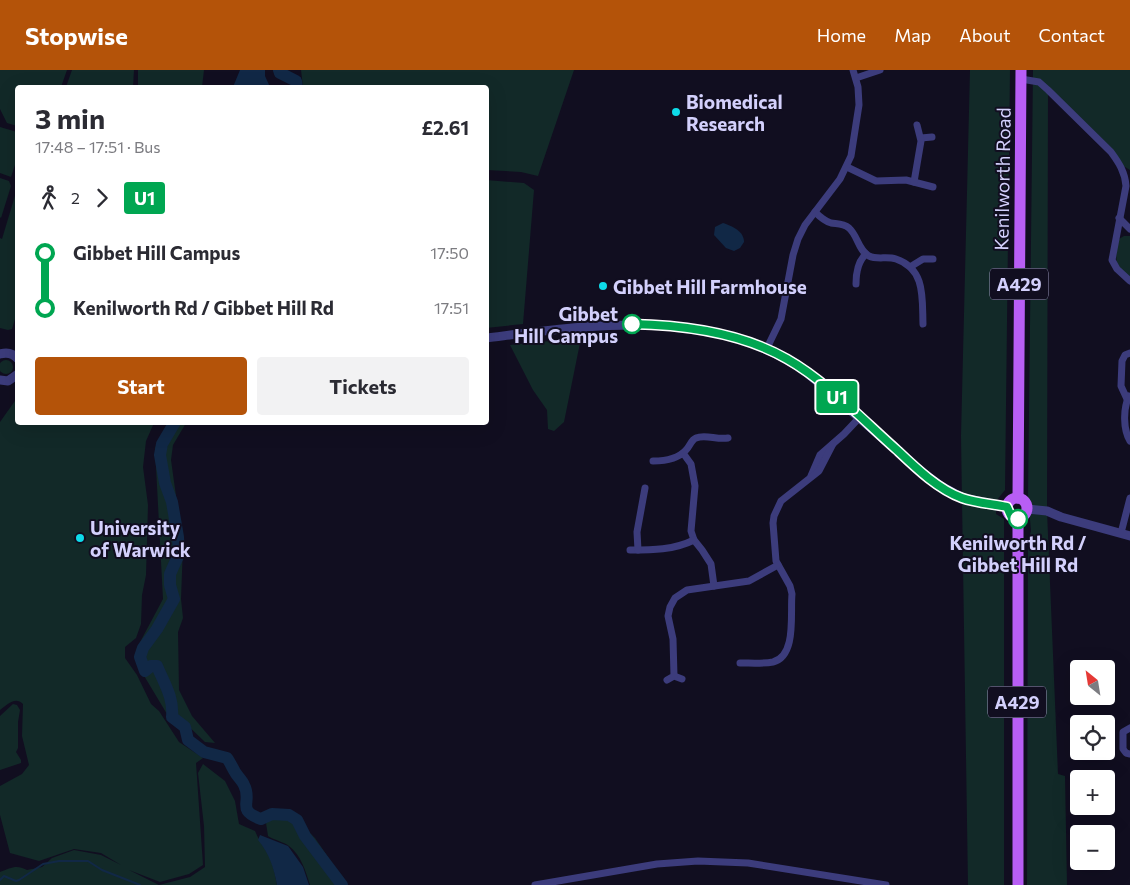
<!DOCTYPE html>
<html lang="en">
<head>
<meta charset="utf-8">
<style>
	:root { --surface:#fff; --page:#f2f2f3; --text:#2b2b33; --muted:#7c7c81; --accent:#b45309 }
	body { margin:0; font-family:Commissioner,sans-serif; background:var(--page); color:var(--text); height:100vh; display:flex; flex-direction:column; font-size:19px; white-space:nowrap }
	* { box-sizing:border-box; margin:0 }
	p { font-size:16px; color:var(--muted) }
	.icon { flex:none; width:28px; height:28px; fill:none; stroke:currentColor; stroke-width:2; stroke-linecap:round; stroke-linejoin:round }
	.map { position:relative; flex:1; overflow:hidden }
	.side { position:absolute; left:15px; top:15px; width:474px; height:340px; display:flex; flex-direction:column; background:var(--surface); border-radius:5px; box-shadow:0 5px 20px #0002 }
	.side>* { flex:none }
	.badge { padding:0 10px; border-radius:4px; font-size:18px; line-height:32px }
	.needle { width:32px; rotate:330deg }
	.tools { position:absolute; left:1070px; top:590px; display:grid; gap:10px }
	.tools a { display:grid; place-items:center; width:45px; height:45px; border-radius:5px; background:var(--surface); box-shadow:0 5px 20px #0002; font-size:25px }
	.map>.badge { position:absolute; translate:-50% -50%; box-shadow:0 0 0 2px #fff }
	.legs { display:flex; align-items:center; gap:8px; height:55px; padding:0 20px; font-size:16px }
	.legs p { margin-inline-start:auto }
	.head { display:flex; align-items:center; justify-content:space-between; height:85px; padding:0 20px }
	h1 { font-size:28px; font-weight:700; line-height:38px }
	.action { display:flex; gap:10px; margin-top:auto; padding:10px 20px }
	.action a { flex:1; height:58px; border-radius:5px; background:var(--accent); color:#fff; font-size:20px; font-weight:700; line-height:58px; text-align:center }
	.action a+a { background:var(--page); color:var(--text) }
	ul { padding:0 20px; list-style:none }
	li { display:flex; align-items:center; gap:18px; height:55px; font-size:19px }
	li i { display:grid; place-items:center; width:8px; height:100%; margin:0 6px; background:currentColor }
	li i::after { content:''; width:12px; height:12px; margin:-6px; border:4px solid; border-radius:50%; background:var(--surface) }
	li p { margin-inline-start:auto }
	li:first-child i { background:linear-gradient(#0000 50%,currentColor 0) }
	li:last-child i { background:linear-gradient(currentColor 50%,#0000 0) }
	header { display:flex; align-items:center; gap:30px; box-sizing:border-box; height:70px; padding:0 25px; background:var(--accent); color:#fff }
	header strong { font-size:24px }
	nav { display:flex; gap:28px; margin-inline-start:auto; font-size:18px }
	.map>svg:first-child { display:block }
	.green { fill:#122928 }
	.water { fill:#112846 }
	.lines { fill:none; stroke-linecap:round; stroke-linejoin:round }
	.stream { stroke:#112846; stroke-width:2 }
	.river { stroke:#112846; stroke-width:12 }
	.minor { stroke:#3c3c7c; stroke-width:7 }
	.tertiary { stroke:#3c3c7c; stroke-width:9 }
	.primary { stroke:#b85ef5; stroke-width:11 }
	.line-1-casing { stroke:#fff; stroke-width:11 }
	.line-1 { stroke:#00a651; stroke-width:8 }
	.poi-dot { fill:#0edbe9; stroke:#110e20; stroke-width:2 }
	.stop-1-dot { fill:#fff; stroke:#00a651; stroke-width:2.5 }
	.labels { text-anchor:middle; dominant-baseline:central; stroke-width:4; stroke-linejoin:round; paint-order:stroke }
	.shield { fill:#110e20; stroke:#9996ba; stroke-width:1 }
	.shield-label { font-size:18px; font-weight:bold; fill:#d3d0fc }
	.poi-label { font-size:19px; font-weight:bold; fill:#d3d0fc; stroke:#110e20; text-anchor:start }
	.street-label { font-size:19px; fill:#d3d0fc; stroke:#110e20 }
	.stop-label { font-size:19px; font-weight:bold; fill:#d3d0fc; stroke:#110e20; text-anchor:end }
</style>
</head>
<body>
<header>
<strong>Stopwise</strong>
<nav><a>Home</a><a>Map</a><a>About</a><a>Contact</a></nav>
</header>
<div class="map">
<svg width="1130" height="815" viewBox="0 0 1130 815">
	<rect width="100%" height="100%" fill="#110e20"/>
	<g class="green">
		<path d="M0,0H67L61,17L18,18L17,56L7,53L0,39Z"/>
		<path d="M72,0H134L133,17H66Z"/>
		<path d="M138,0H204L202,17H138Z"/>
		<path d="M301,0H574L538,106L521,102L486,100V18L303,17Z"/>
		<path d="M970,0H1010L1005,420L996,431V444L1004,449V815H968L961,366Z"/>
		<path d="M1033,0H1130V100L1120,94L1048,21L1047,441L1058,704L1065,706L1067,815H1027L1028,472L1031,461L1028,426Z"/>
		<path d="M0,57L17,62V89L11,107L0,103Z"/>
		<path d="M0,108L9,111L11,116L1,148L0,147Z"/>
		<path d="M486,110L524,113L534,120L523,254L486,258Z"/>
		<path d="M17,119L18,239L12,259L8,260L0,258V168L2,169Z"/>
		<path d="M1124,166H1130V207C1113,193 1115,190 1119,169Z"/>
		<path d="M581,268L564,352L554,361L548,359L547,340L533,320L510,275Z"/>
		<circle cx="6" cy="297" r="7"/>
		<path d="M17,328L18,352L154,353L146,371L143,397L148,435L146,505L142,525L141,554L136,568L125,577V588L137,605L151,634L159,641L179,672L203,688L196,693L203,795L189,804L160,812L129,800L159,815L190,807L205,797L204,756L198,703L203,694L225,711L235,731L239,754L255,761C258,768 261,773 265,779C272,789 275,803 277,815H0V802C11,798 16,794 27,800L42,797L52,788L74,780L101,785L121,795L101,783L74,779L39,791L10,783L0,745V716L22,704L29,695L22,666L23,634C15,626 7,635 0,640V352Z"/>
		<path d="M168,353H186L173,375L171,390L183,476L181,529L183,548L178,562L179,620L192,646L215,673L205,672L180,648L170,649L143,604L136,589L138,576L163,529L155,378Z"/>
		<path d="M13,634L17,635L20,640L18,652V678L16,682L21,690V693L0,700V646Z"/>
		<path d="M273,748L289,749L293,753L303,756L315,768L347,815H310C306,802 301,785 289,776C284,772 274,770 268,766L266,753Z"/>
	</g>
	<g class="water">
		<path d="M240,0H265V6L270,17H233Z"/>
		<path d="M723,153C732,156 744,161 744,172L740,178L734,181L726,178L714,165L715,157Z"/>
		<path d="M260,765L288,776L303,797L309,815H277C274,798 269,783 258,770Z"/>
	</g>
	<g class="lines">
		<path class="stream" d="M0,810L4,806L16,811L19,810L43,794L59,791H88L102,800L140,815"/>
		<g class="river">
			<path d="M279,0L280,3L296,11L297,18"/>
			<path d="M175,352L162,374L160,385L165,413L172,432L178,467L179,484L170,504V515L174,529L157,559L143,578L140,587L145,601L151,596H157C164,613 174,628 172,647L185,657L188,670L204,682L227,688C230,692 232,697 235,702C237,706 242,710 244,715C253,732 235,740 261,749L272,744L289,745L297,750L305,766L342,815"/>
		</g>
		<g class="minor">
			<path d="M856,8L880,0"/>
			<path d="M1021,9L1039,12L1048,20L1111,82C1119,93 1125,102 1126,116L1112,190L1117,199L1130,211"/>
			<path d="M921,68L932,67"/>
			<path d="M847,97L876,111L906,110L933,117"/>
			<path d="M914,112L921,71L917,55"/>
			<path d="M815,142C819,146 824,151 831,153C837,154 843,153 849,158C858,166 858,180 869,186C877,190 887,186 896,189C926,199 922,229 923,254"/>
			<path d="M1119,148L1130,159"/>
			<path d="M910,197L923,189H933"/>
			<path d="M856,214C856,203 858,191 866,184"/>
			<path d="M767,278L781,249L793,185L798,169L805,155L840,109L851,86L859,35L858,17L853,0"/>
			<path d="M1129,326C1123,339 1123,359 1130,371"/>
			<path d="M1127,329L1121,316L1122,291L1125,285L1130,283"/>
			<path d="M683,383L691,394L695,416L691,461L694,470L702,480L711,494L714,516"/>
			<path d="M653,391C664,391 678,389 686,380C690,376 691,370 696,368C705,364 717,370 728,368"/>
			<path d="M811,406L820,385L844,364L860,347"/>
			<path d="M1121,463L1130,428"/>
			<path d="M630,480C652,480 674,480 694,470"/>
			<path d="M638,480L637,462L645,418"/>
			<path d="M740,593C751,593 763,594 773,592C797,586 790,543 792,524L790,516L776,491L773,453L774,446L781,431L819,401L833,374"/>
			<path d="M674,606L682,609"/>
			<path d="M667,610L674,606L673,569L668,546L670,537L675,528L687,520L749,511L778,495"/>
			<path d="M1130,658L1123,662V679L1126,683L1130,684"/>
			<path d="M535,815L657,794L698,791L748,793L886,815"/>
		</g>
		<g class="tertiary">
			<path d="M486,268C593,255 711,236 805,301L917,398L941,416L963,428L1007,437"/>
			<path d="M0,284C7,282 13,283 18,289"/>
			<path d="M0,310L8,311L18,304"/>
			<path d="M1027,439L1047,441L1061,447L1130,466"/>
		</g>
		<g class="primary">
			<circle cx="1017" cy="438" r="10"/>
			<path d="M1018,428L1021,0"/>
			<path d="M1018,815V449"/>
		</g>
	</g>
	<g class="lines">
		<defs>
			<path id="line-1" d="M632,254C683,255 742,263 787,289C826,311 864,351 898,381C917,399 938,419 962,428C976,433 993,434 1007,437L1011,446L1018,449"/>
		</defs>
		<use href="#line-1" class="line-1-casing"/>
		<use href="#line-1" class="line-1"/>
	</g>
	<g class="poi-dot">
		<circle cx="676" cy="42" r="5"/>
		<circle cx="603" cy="216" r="5"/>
		<circle cx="80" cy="468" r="5"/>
	</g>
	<g class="stop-1-dot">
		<circle cx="632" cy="254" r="9"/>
		<circle cx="1018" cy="449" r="9"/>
	</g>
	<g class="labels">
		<g class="shield">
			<rect x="990" y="198.5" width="58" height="31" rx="4"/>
			<rect x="988" y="616.5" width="58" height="31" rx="4"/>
		</g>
		<g class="shield-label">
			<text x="1019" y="214">A429</text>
			<text x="1017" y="632">A429</text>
		</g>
		<g class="poi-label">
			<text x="686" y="31">Biomedical<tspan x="686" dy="22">Research</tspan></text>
			<text x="613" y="216">Gibbet Hill Farmhouse</text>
			<text x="90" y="457">University<tspan x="90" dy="22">of Warwick</tspan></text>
		</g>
		<g class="street-label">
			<text transform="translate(1002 109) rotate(-89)">Kenilworth Road</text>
		</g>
		<g class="stop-label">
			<text x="618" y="243">Gibbet<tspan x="618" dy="22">Hill Campus</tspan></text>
			<text x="1018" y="472" text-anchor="middle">Kenilworth Rd /<tspan x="1018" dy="22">Gibbet Hill Rd</tspan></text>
		</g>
	</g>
</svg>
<div class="tools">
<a><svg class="needle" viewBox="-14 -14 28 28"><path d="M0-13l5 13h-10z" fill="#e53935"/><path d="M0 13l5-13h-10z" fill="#7c7c81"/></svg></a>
<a><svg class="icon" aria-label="locate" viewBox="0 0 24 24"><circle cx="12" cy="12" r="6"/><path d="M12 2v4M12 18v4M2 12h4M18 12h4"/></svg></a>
<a>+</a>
<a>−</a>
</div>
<b class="badge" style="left:837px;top:327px;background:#00a651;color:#fff">U1</b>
<section class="side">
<div class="head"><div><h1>3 min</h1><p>17:48 – 17:51 · Bus</p></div><b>£2.61</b></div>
<div class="legs"><svg class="icon" aria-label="walk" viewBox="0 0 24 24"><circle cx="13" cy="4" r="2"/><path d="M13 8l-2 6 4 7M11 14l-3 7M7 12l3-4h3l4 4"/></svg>2<svg class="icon" aria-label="forward" viewBox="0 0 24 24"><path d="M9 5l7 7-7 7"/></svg><b class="badge" style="background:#00a651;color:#fff">U1</b></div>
<ul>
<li><i style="color:#00a651"></i><b>Gibbet Hill Campus</b><p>17:50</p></li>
<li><i style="color:#00a651"></i><b>Kenilworth Rd / Gibbet Hill Rd</b><p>17:51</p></li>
</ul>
<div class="action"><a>Start</a><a>Tickets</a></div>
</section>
</div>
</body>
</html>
